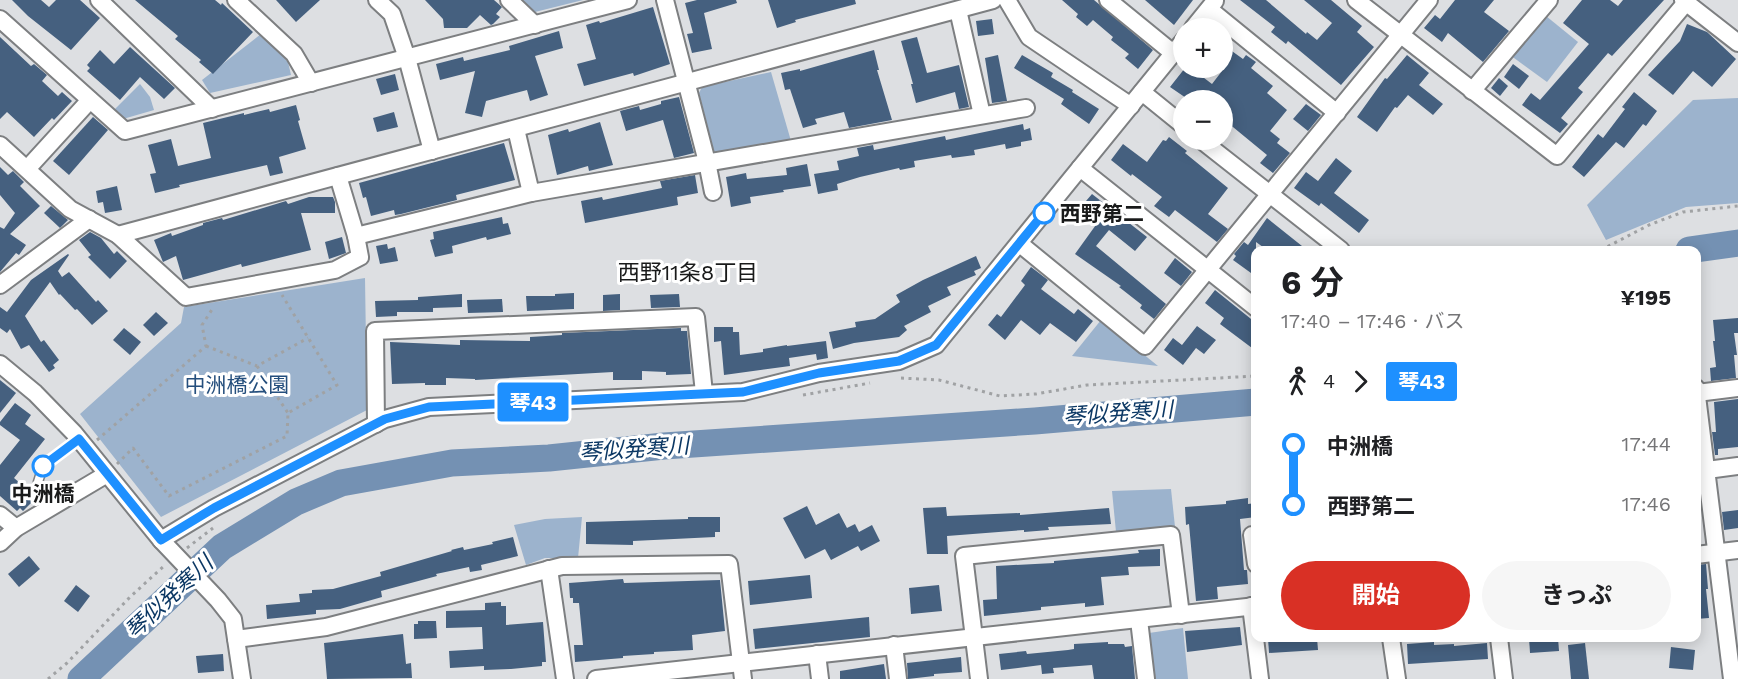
<!DOCTYPE html>
<html lang="ja">
<head>
<meta charset="utf-8">
<style>
	:root { --surface:#fff; --page:#f6f6f6; --text:#202124; --muted:#757577; --accent:#d93025 }
	body { margin:0; font-family:"Work Sans","Noto Sans JP",sans-serif; background:var(--page); color:var(--text); height:100vh; display:flex; flex-direction:column; font-size:22px; white-space:nowrap }
	* { box-sizing:border-box; margin:0 }
	p { font-size:20px; color:var(--muted) }
	.icon { flex:none; width:33px; height:33px; fill:none; stroke:currentColor; stroke-width:2; stroke-linecap:round; stroke-linejoin:round }
	.map { position:relative; flex:1; overflow:hidden }
	.sheet { position:absolute; left:1251px; top:246px; width:450px; height:396px; display:flex; flex-direction:column; background:var(--surface); border-radius:12px; box-shadow:0 3px 15px #0003 }
	.sheet>* { flex:none }
	.badge { padding:0 12px; border-radius:4px; font-size:21px; line-height:39px }
	.controls { position:absolute; left:1173px; top:18px; display:grid; gap:12px }
	.controls a { display:grid; place-items:center; width:60px; height:60px; border-radius:50%; background:var(--surface); box-shadow:0 3px 15px #0003; font-size:30px }
	.map>.badge { position:absolute; translate:-50% -50%; box-shadow:0 0 0 3px #fff }
	.legs { display:flex; align-items:center; gap:9px; height:66px; padding:0 30px; font-size:20px }
	.legs p { margin-inline-start:auto }
	.head { display:flex; align-items:center; justify-content:space-between; height:102px; padding:0 30px }
	h1 { font-size:33px; font-weight:700; line-height:45px }
	.action { display:flex; gap:12px; margin-top:auto; padding:12px 30px }
	.action a { flex:1; height:69px; border-radius:36px; background:var(--accent); color:#fff; font-size:24px; font-weight:700; line-height:69px; text-align:center }
	.action a+a { background:var(--page); color:var(--text) }
	ul { padding:0 30px; list-style:none }
	li { display:flex; align-items:center; gap:21px; height:60px; font-size:22px }
	li i { display:grid; place-items:center; width:9px; height:100%; margin:0 8px; background:currentColor }
	li i::after { content:''; width:15px; height:15px; margin:-8px; border:4px solid; border-radius:50%; background:var(--surface) }
	li p { margin-inline-start:auto }
	li:first-child i { background:linear-gradient(#0000 50%,currentColor 0) }
	li:last-child i { background:linear-gradient(currentColor 50%,#0000 0) }
	.map>svg:first-child { display:block }
	.green { fill:#9cb3cd }
	.lines { fill:none; stroke-linecap:round; stroke-linejoin:round }
	.river { stroke:#7491b3; stroke-width:27 }
	.building { fill:#45607f }
	.service-casing { stroke:#7d7f81; stroke-width:11 }
	.minor-casing { stroke:#7d7f81; stroke-width:20 }
	.path { stroke:#a0a2a4; stroke-width:3; stroke-dasharray:3 4.5; stroke-linecap:butt }
	.service { stroke:#fff; stroke-width:8 }
	.minor { stroke:#fff; stroke-width:16 }
	.line-1-casing { stroke:#fff; stroke-width:14 }
	.line-1 { stroke:#1e90ff; stroke-width:9 }
	.stop-1-dot { fill:#fff; stroke:#1e90ff; stroke-width:3 }
	.labels { text-anchor:middle; dominant-baseline:central; stroke-width:6; stroke-linejoin:round; paint-order:stroke }
	.stop-label { font-size:21px; font-weight:bold; fill:#191a1a; stroke:#fff; text-anchor:start }
	.park-label { font-size:21px; fill:#254f7d; stroke:#fff }
	.neighbourhood-label { font-size:22px; fill:#191a1a; stroke:#fff }
	.water-label { font-size:22px; font-style:italic; fill:#0c3864; stroke:#fff }
</style>
</head>
<body>
<div class="map">
<svg width="1738" height="679" viewBox="0 0 1738 679">
	<rect width="100%" height="100%" fill="#dddfe2"/>
	<g class="green">
		<path d="M523,0H583L535,12Z"/>
		<path d="M1546,16L1578,42L1547,82L1510,55Z"/>
		<path d="M261,34L288,62L291,75L210,93L202,80Z"/>
		<path d="M771,72L791,141L714,152L699,93L702,87Z"/>
		<path d="M140,84L150,97L154,110L123,119L114,110Z"/>
		<path d="M1738,98V203L1686,207L1606,240L1587,205L1693,100Z"/>
		<path d="M365,278L367,410L161,517L80,414L181,323L184,307Z"/>
		<path d="M1101,320L1158,366L1072,356Z"/>
		<path d="M1171,489L1175,527L1116,532L1112,491Z"/>
		<path d="M582,517L578,558H545L526,565L514,525L545,519Z"/>
		<path d="M1183,628L1188,679H1154L1149,633Z"/>
	</g>
	<g class="lines">
		<g class="river">
			<path d="M1689,250L1738,243"/>
			<path d="M81,679L222,547L296,502L341,483L452,463L549,458L664,446L1035,421L1256,402"/>
		</g>
	</g>
	<g class="building">
		<path d="M12,0H41L49,7L56,0H80L100,18L71,50L28,16Z"/>
		<path d="M135,0H215L221,5L222,3L253,32L213,74L199,62L201,60L175,39L178,36Z"/>
		<path d="M276,0H320L296,22Z"/>
		<path d="M425,0H494L502,7L496,14L500,17L493,24L491,25L480,15L467,28H444L443,19Z"/>
		<path d="M697,0H736L737,3L704,13L712,49L692,53L687,34L693,33L685,3Z"/>
		<path d="M768,0H855L856,4L795,20L796,22L777,28Z"/>
		<path d="M1062,0H1094L1153,50L1138,69L1125,58L1129,54L1111,40L1113,37L1093,20L1087,26L1076,17L1078,14Z"/>
		<path d="M1145,0H1193L1174,25Z"/>
		<path d="M1240,0H1266L1306,34L1307,32L1317,40L1332,23L1304,0H1331L1362,26L1357,32L1374,47L1341,85L1288,41L1286,44L1271,32L1275,27Z"/>
		<path d="M1455,0H1494L1484,12L1509,31L1483,62L1448,33L1442,42L1424,28L1435,15L1440,19Z"/>
		<path d="M1582,0H1610L1618,6L1623,0H1664L1612,56L1608,53L1578,88L1583,92L1561,118L1568,124L1560,133L1522,105L1531,93L1540,100L1589,44L1563,23Z"/>
		<path d="M653,7L670,64L634,76L633,73L584,86L577,64L596,59L586,25L599,21L600,23Z"/>
		<path d="M992,19L994,34L978,36L976,21Z"/>
		<path d="M1687,24L1707,32L1736,59L1712,87L1693,71L1673,95L1648,75L1680,41Z"/>
		<path d="M559,31L563,48L535,56L548,95L530,101L527,90L486,101L482,117L465,113L475,71L440,80L436,64L463,57L464,61L510,50L509,46Z"/>
		<path d="M0,37L31,66L34,64L47,75L42,81L58,96L62,92L72,101L54,120L52,118L34,137L7,112L0,119Z"/>
		<path d="M917,37L927,73L959,65L969,107L959,109L955,92L916,103L911,84H913L901,41Z"/>
		<path d="M1222,44L1243,59L1246,55L1256,62L1251,68L1273,86L1267,93L1287,110L1270,131L1280,139L1277,143L1290,153L1273,173L1260,163L1267,155L1222,118V100H1189L1170,87L1185,68H1191L1212,84L1222,71Z"/>
		<path d="M130,47L175,88L164,99L140,77L120,100L87,71L90,68L87,65L100,50L114,64Z"/>
		<path d="M874,50L879,70H877L892,120L849,128L844,112L815,119L817,124L803,128L790,89L785,90L781,73L800,69V71Z"/>
		<path d="M998,55L1007,101L992,103L985,58Z"/>
		<path d="M1022,55L1053,73L1051,77L1073,90L1072,92L1099,109L1089,124L1061,104L1064,99L1014,68Z"/>
		<path d="M1407,55L1429,73L1419,85L1443,104L1433,115L1408,95L1397,108L1395,107L1377,132L1357,117L1385,78L1387,79Z"/>
		<path d="M1513,64L1529,76L1519,89L1504,77Z"/>
		<path d="M395,74L399,90L381,95L376,79Z"/>
		<path d="M1499,78L1508,86L1500,96L1491,88Z"/>
		<path d="M1634,92L1657,111L1646,126L1643,124L1624,148L1616,142L1584,177L1572,167L1598,134L1603,138L1625,109L1622,107Z"/>
		<path d="M679,97L694,153L674,158L663,120L626,131L620,111L639,106L640,110L661,104V101Z"/>
		<path d="M1306,104L1321,115L1308,131L1293,119Z"/>
		<path d="M296,105L300,120L298,121L306,149L279,157L283,173L270,176L267,165L179,185L180,187L155,193L150,174L156,173L148,145L171,139L178,166L211,158L203,123L244,113V115L269,109L270,112Z"/>
		<path d="M394,112L398,127L377,132L373,118Z"/>
		<path d="M93,117L108,130L69,175L53,161Z"/>
		<path d="M600,122L613,165L589,171L588,166L557,175L548,135L568,129L569,132Z"/>
		<path d="M1023,124L1024,130L1030,128L1032,140L1021,142V146L1006,149L1005,144L974,150L975,155L952,158L951,155L914,161L915,167L900,170L899,168L860,177L837,184L838,190L818,194L814,174L839,170L837,161L859,156L857,148L873,145L874,150L945,136L946,140Z"/>
		<path d="M1169,137L1187,151L1185,153L1228,188L1208,214L1228,229L1217,242L1175,210L1169,217L1154,206L1162,197L1132,174L1131,176L1111,160L1123,144L1147,162L1163,140L1166,141Z"/>
		<path d="M504,143L515,180L456,195L457,200L401,214L395,215L394,210L371,216L366,197L363,198L359,183Z"/>
		<path d="M1336,158L1352,171L1334,193L1369,220L1359,233L1321,203L1319,206L1294,188L1306,172L1318,181Z"/>
		<path d="M807,164L811,186L783,190L784,192L750,197L751,203L731,207L726,177L746,173L747,179L787,175L786,168Z"/>
		<path d="M0,167L8,175L13,171L24,182L20,186L40,206L10,234L26,245L19,255L16,253L0,272V227L4,229L15,213L0,195Z"/>
		<path d="M695,175L698,193L677,197L678,205L585,223L581,201L602,197L603,200L662,188L660,181Z"/>
		<path d="M117,186L122,210L105,213L103,202L98,203L96,191Z"/>
		<path d="M1092,194L1147,237L1135,251L1109,230L1096,246L1166,304L1154,319L1140,308L1142,305L1119,287L1121,286L1075,254L1098,222L1080,208Z"/>
		<path d="M309,197H333L335,202V213H301L311,250L242,267L241,264L183,280L176,256L163,262L154,240L171,233L172,236L203,225V223L222,218L223,220L286,201L288,204Z"/>
		<path d="M51,206L68,220L60,228L44,213Z"/>
		<path d="M502,217L503,224L508,223L511,234L487,240L486,237L452,246L453,253L435,257L430,240L434,239L433,232Z"/>
		<path d="M1267,218L1307,250H1267L1256,242V267L1251,273L1233,260L1236,256L1234,254L1244,242L1248,245Z"/>
		<path d="M90,232L101,238L114,254L117,251L127,261L110,279L88,257L91,255L79,240Z"/>
		<path d="M342,237L346,253L329,259L325,242Z"/>
		<path d="M387,244L388,249L395,247L398,261L380,264L376,246Z"/>
		<path d="M68,254L69,255L58,271L62,277L69,272L96,302L98,300L108,311L92,325L77,309L75,310L60,294L59,295L50,282L25,316L41,342L44,340L59,360L53,365L55,368L49,372L29,345L21,349L10,329L7,333L0,328V307L7,312L31,280Z"/>
		<path d="M976,256L981,268L974,271L976,275L947,287L951,295L928,306L931,312L904,326L907,330L899,337L854,343L833,349L829,332L856,327L855,322L875,319L900,302L896,295L923,280Z"/>
		<path d="M1175,258L1192,272L1181,286L1164,273Z"/>
		<path d="M1031,267L1048,280L1041,289L1074,314L1078,309L1093,321L1076,342L1050,323L1040,335L1021,320L1005,340L988,325L997,314L1001,317L1025,285L1021,281Z"/>
		<path d="M1215,290L1256,323V351L1220,324L1224,318L1205,303Z"/>
		<path d="M574,293V309L527,311L526,296H555V294Z"/>
		<path d="M462,294V307L433,308V312H397V316L376,317L375,301L418,300V297Z"/>
		<path d="M620,294V310L603,311V295Z"/>
		<path d="M679,294L680,307L651,308L650,295Z"/>
		<path d="M502,299L503,312L468,313L467,300Z"/>
		<path d="M156,312L168,323L154,336L143,325Z"/>
		<path d="M1738,318V333H1734L1737,355H1734L1736,378L1711,381L1710,368L1716,367L1713,341H1715L1713,320Z"/>
		<path d="M1197,326L1216,340L1204,354L1196,348L1183,365L1164,350L1173,338L1182,345Z"/>
		<path d="M714,327H733V332H739L740,355L763,352V349L787,345V346L826,341L828,358L817,360L816,354L789,358L790,366L724,375L721,341L714,342Z"/>
		<path d="M124,328L141,342L130,355L113,340Z"/>
		<path d="M681,328V331H687L691,374L666,375V372L642,371V380H613V372L475,380V379L446,378V385H425V383L392,384L390,342L460,345V340L530,341V337L562,335V333Z"/>
		<path d="M0,380L16,393L0,413Z"/>
		<path d="M1738,399V447L1718,449V455H1715L1712,432H1716L1714,402Z"/>
		<path d="M15,403L31,415L25,424L45,439L14,478L33,494L29,499L32,502L23,511L20,508L17,511L0,496V465L20,440L0,425V422Z"/>
		<path d="M1248,498V504L1256,503V517L1240,519L1244,570H1247L1248,584L1217,587L1218,599L1196,601L1189,524L1186,525L1185,507L1226,504V501Z"/>
		<path d="M807,506L816,525L839,513L847,528L855,524L859,532L872,525L880,541L861,551L858,546L831,560L825,549L805,559L783,518Z"/>
		<path d="M946,507L947,516L1020,513V515L1109,508L1111,524L1048,527L1049,530L1024,532V530L947,536L948,554H927L923,508Z"/>
		<path d="M1738,510V528L1724,530L1722,512Z"/>
		<path d="M688,517H720V532H715V537L633,541V545L586,544V522L688,519Z"/>
		<path d="M513,537L518,556L481,565L482,570L470,572L469,567L436,574L437,576L381,591L382,597L340,609L316,610V614L267,619L266,605L300,602L299,594L312,593V590L333,589L381,576L380,572L452,551L451,550L463,547L464,550L493,544L492,542Z"/>
		<path d="M1160,549V566L1128,567L1129,575L1101,577L1104,605L1085,607V603L1041,607V610L984,616L983,600L997,599L996,566L1054,563V561L1111,556L1139,553L1138,550Z"/>
		<path d="M29,556L40,569L19,587L8,574Z"/>
		<path d="M1706,564L1708,589H1706L1709,618L1696,619V565Z"/>
		<path d="M810,575L812,598L750,605L748,581Z"/>
		<path d="M623,579L624,583L720,580L725,631L692,635L693,650L654,652V654L623,656V658L575,662L574,645H583L579,603H573V598H570L569,583Z"/>
		<path d="M76,585L90,596L78,612L64,601Z"/>
		<path d="M939,585L942,611L911,614L909,588Z"/>
		<path d="M501,602V606H506V625L543,622L546,662H542V666L511,669L484,670V666L450,668L449,651L483,649L482,627L446,628V611L485,610V603Z"/>
		<path d="M869,617L870,637L755,649L753,629Z"/>
		<path d="M418,621H436L437,638L414,639V624H418Z"/>
		<path d="M1240,627L1242,645L1187,652L1185,631Z"/>
		<path d="M403,634L406,664L411,663L412,678L327,679L324,643Z"/>
		<path d="M1268,638H1317L1318,650L1269,653Z"/>
		<path d="M1529,638H1558L1559,651L1530,653Z"/>
		<path d="M1108,642V644H1124L1125,647L1132,646L1135,679H1094L1092,665L1053,668L1054,673L1042,674L1041,665L1001,670L999,654L1026,651L1027,654L1068,650L1074,649V644Z"/>
		<path d="M1434,642V645L1454,644V646L1487,643L1488,659L1408,664L1407,644Z"/>
		<path d="M1585,643L1589,679H1571L1568,645Z"/>
		<path d="M1671,647L1695,650L1693,670L1669,668Z"/>
		<path d="M223,654L224,671L198,673L196,656Z"/>
		<path d="M961,657L962,672L934,674V676L908,679L907,663Z"/>
		<path d="M884,664L886,679H840V671Z"/>
	</g>
	<g class="lines">
		<defs>
			<path id="service" d="M54,505L38,482L43,466L79,439"/>
			<g id="minor">
				<path d="M99,0L212,109"/>
				<path d="M236,0L294,54L311,83"/>
				<path d="M377,0L392,14L407,58L432,151"/>
				<path d="M509,0L535,25"/>
				<path d="M665,0L707,162L713,192"/>
				<path d="M1007,0L1029,37L1131,106"/>
				<path d="M1108,0L1173,53"/>
				<path d="M1356,0L1557,156L1688,0"/>
				<path d="M1683,0L1738,43"/>
				<path d="M1209,9L1337,113"/>
				<path d="M958,10L982,115"/>
				<path d="M0,19L125,131L628,0"/>
				<path d="M1193,28L1215,1"/>
				<path d="M1472,91L1549,0"/>
				<path d="M1142,92L1184,126"/>
				<path d="M516,129L531,193"/>
				<path d="M1201,140L1341,250"/>
				<path d="M0,145L70,209L118,235L186,297L335,270L360,257L356,236L338,176"/>
				<path d="M1080,168L1256,308"/>
				<path d="M27,169L90,100"/>
				<path d="M118,235L993,0"/>
				<path d="M356,236L531,193L1026,108"/>
				<path d="M1020,244L1145,346L1429,0"/>
				<path d="M0,285L89,219"/>
				<path d="M0,364L35,393L74,433L161,540L218,600L233,619L242,679"/>
				<path d="M1696,388L1732,679"/>
				<path d="M1697,393L1738,388"/>
				<path d="M376,424L375,331L696,317L704,393"/>
				<path d="M1707,470L1738,466"/>
				<path d="M0,515L16,528"/>
				<path d="M1256,535H1252L1256,564"/>
				<path d="M161,540L214,508L385,419L429,407L743,392L819,373L899,361L936,345L1184,40"/>
				<path d="M0,543L16,528L107,474"/>
				<path d="M1696,555L1738,550"/>
				<path d="M549,569L565,679"/>
				<path d="M1251,606L1260,679"/>
				<path d="M1139,620L1146,679"/>
				<path d="M1391,638L1397,679"/>
				<path d="M1499,638L1504,679"/>
				<path d="M236,639L326,627L562,566L729,564L743,679"/>
				<path d="M894,645L898,679"/>
				<path d="M817,654L820,679"/>
				<path d="M596,679L1256,606"/>
				<path d="M979,679L964,556L1171,535L1181,615"/>
			</g>
		</defs>
		<use href="#service" class="service-casing"/>
		<use href="#minor" class="minor-casing"/>
		<g class="path">
			<path d="M1601,250L1649,225L1683,212L1738,206"/>
			<path d="M206,346L257,366L308,338"/>
			<path d="M257,366L288,413"/>
			<path d="M901,378L939,380L1000,396L1036,394L1087,385L1256,376"/>
			<path d="M803,395L870,383"/>
			<path d="M97,440L206,346L202,325L213,308"/>
			<path d="M117,464L133,448L169,496L287,436L288,413L337,385L282,295"/>
			<path d="M187,548L213,528"/>
			<path d="M48,679L67,663L130,597L165,565"/>
		</g>
		<use href="#service" class="service"/>
		<use href="#minor" class="minor"/>
	</g>
	<g class="lines">
		<defs>
			<path id="line-1" d="M43,466L79,439L161,540L214,508L385,419L429,407L743,392L819,373L899,361L936,345L1044,213"/>
		</defs>
		<use href="#line-1" class="line-1-casing"/>
		<use href="#line-1" class="line-1"/>
	</g>
	<g class="stop-1-dot">
		<circle cx="1044" cy="213" r="10"/>
		<circle cx="43" cy="466" r="10"/>
	</g>
	<g class="labels">
		<g class="stop-label">
			<text x="1060" y="213">西野第二</text>
			<text x="43" y="493" text-anchor="middle">中洲橋</text>
		</g>
		<g class="park-label">
			<text x="237" y="384">中洲橋公園</text>
		</g>
		<g class="neighbourhood-label">
			<text x="688" y="272">西野11条8丁目</text>
		</g>
		<g class="water-label">
			<text transform="translate(1118 413) rotate(-4)">琴似発寒川</text>
			<text transform="translate(634 449) rotate(-4)">琴似発寒川</text>
			<text transform="translate(169 597) rotate(-43)">琴似発寒川</text>
		</g>
	</g>
</svg>
<div class="controls">
<a>+</a>
<a>−</a>
</div>
<b class="badge" style="left:533px;top:402px;background:#1e90ff;color:#fff">琴43</b>
<section class="sheet">
<div class="head"><div><h1>6 分</h1><p>17:40 – 17:46 · バス</p></div><b>¥195</b></div>
<div class="legs"><svg class="icon" aria-label="walk" viewBox="0 0 24 24"><circle cx="13" cy="4" r="2"/><path d="M13 8l-2 6 4 7M11 14l-3 7M7 12l3-4h3l4 4"/></svg>4<svg class="icon" aria-label="forward" viewBox="0 0 24 24"><path d="M9 5l7 7-7 7"/></svg><b class="badge" style="background:#1e90ff;color:#fff">琴43</b></div>
<ul>
<li><i style="color:#1e90ff"></i><b>中洲橋</b><p>17:44</p></li>
<li><i style="color:#1e90ff"></i><b>西野第二</b><p>17:46</p></li>
</ul>
<div class="action"><a>開始</a><a>きっぷ</a></div>
</section>
</div>
</body>
</html>
